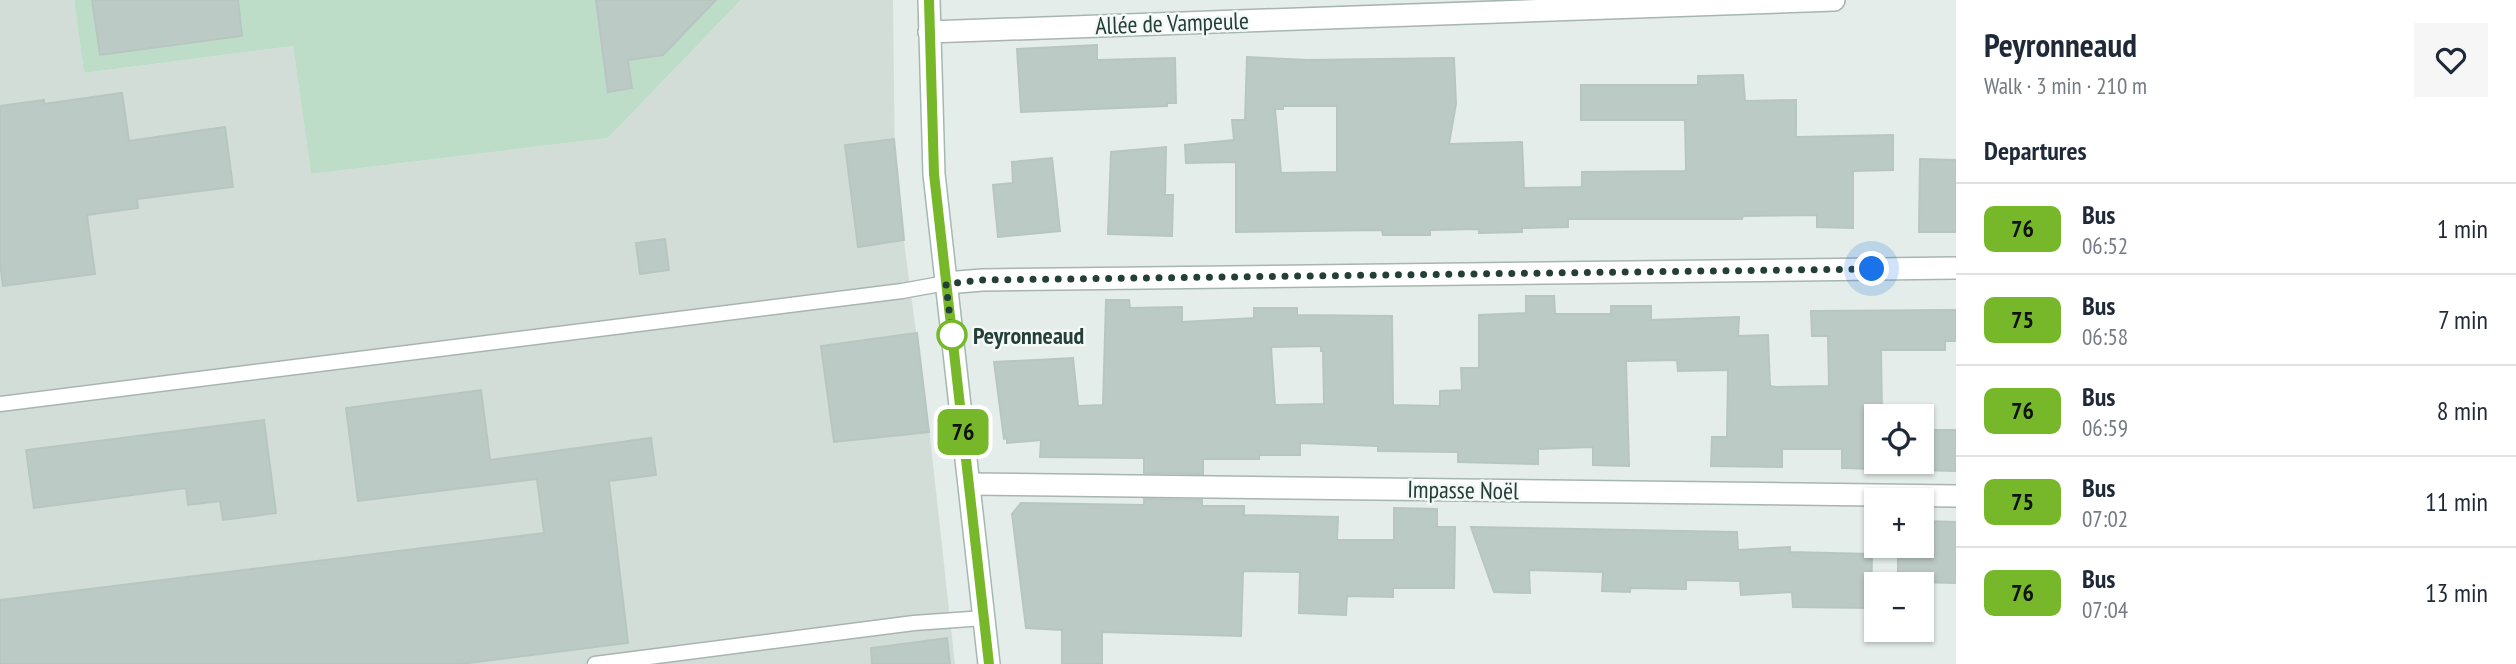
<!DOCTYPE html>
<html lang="en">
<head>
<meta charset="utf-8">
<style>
	:root { --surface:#fff; --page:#f6f6f7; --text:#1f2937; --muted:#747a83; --line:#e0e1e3 }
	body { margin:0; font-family:"PT Sans Narrow",sans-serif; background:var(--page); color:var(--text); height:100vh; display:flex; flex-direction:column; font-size:26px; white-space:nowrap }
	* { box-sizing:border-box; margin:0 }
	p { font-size:23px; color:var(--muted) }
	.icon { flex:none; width:38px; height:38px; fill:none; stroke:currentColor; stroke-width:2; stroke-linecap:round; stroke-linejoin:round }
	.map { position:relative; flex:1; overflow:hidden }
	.panel { display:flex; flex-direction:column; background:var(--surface); width:560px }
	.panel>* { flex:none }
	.badge { padding:0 14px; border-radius:10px; font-size:24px; line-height:46px }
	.buttons { position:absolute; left:1864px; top:404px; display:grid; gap:14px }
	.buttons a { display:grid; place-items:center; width:70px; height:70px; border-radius:0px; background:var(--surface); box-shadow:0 2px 5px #0004; font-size:35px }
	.you { position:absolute; width:35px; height:35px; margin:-18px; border:5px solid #fff; border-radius:50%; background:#1a73e8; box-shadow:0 0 0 10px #1a73e833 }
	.map>.badge { position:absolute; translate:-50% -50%; box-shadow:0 0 0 4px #fff }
	h2 { padding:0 28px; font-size:26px; line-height:63px }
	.round { display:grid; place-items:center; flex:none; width:74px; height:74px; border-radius:0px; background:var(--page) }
	.head { display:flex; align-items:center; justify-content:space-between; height:119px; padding:0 28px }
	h1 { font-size:33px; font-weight:600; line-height:52px }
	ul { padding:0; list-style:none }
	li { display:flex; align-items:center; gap:21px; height:91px; padding:0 28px; border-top:2px solid var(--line) }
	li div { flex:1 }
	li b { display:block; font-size:26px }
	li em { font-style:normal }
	li .badge { min-width:77px; font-weight:700; text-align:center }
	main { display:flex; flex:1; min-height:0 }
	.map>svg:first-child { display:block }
	.built { fill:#d2ddd8 }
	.green { fill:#beddc8 }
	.building { fill:#bccac5; stroke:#b7c6c1; stroke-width:2; fill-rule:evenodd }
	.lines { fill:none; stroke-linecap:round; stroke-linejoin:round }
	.lane-casing { stroke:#a7b5b0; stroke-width:17 }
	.street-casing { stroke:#a7b5b0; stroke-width:24 }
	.secondary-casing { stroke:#a3b8b2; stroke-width:24 }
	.lane { stroke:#fff; stroke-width:14 }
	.street { stroke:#fff; stroke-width:21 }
	.secondary { stroke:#fff; stroke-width:21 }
	.line-casing { stroke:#fff; stroke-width:16 }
	.line { stroke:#76b82a; stroke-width:10 }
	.walk { stroke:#243e38; stroke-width:7; stroke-dasharray:0 12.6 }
	.stop-dot { fill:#fff; stroke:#76b82a; stroke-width:3.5 }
	.labels { text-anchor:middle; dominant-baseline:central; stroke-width:5; stroke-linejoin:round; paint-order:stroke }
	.street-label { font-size:24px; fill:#243e38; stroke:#f4f9f7 }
	.stop-label { font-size:24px; font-weight:bold; fill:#243e38; stroke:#f4f9f7; text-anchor:start }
</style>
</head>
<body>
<main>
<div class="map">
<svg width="1956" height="664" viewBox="0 0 1956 664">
	<rect width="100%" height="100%" fill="#e4ede9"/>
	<path class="built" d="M0,0H74L84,73L293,46L311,174L608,138L741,0H893L895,174L930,437L955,664H0Z"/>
	<path class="green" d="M74,0H741L608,138L311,174L293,46L84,73Z"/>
	<g class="building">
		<path d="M92,0H238L242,36L100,55Z"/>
		<path d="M596,0H716L663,55L628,60L632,88L608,92Z"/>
		<path d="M1097,45V60L1175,58L1176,103H1167V106L1021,112L1017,49Z"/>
		<path d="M1247,57L1308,60L1454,58L1456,104L1449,144L1522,142L1524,188L1582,187V172L1686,171L1685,120H1581V85H1698V76L1743,75L1745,101L1796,100V137L1893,135V170L1853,171V228L1817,227V215L1743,216L1742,219H1568V227L1522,228V232L1479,233V229L1430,230V235H1383L1382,230L1236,232V162L1186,163L1185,145L1234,140L1232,120H1245ZM1283,106H1337V172L1281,173L1275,109H1283Z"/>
		<path d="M122,93L129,141L225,127L233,187L137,199L138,208L87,215L95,274L3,286L0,262V106L44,100V104Z"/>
		<path d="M894,139L904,240L858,247L845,145Z"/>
		<path d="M1166,147L1165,195H1173L1172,236L1108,234L1111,152Z"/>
		<path d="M1052,158L1060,231L998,237L993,185L1013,183L1012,162Z"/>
		<path d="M1920,159L1956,160V232H1919Z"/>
		<path d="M665,239L669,270L640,274L636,243Z"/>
		<path d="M1526,296H1554L1555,314H1611V306H1651V320L1739,317L1738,336L1768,335L1770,386L1776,387L1829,386L1828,336H1812L1811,311L1956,310V341H1945V350H1881L1882,416H1876V462H1922V430H1956V471L1842,468V449H1782V467L1711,466L1712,437H1727L1728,370L1678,371L1677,360L1626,361L1629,466L1593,465V447L1538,449V464L1458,462V452L1378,451V446L1300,443V455H1259V459H1203V474L1144,473V458L1040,457L1041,440L1007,443V438L1004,439L994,362L1073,358L1078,406L1103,405L1106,300H1129L1130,308L1182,307V322L1254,318V308H1297V315L1392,316L1393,405L1440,406V391L1462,390L1461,368H1479V315L1526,313ZM1321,346V351H1323L1324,404L1275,405L1271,347Z"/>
		<path d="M917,333L929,432L834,442L821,346Z"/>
		<path d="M481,390L490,460L651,438L656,475L609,481L628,643L461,664H0V600L544,533L537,479L358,501L346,408Z"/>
		<path d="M264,420L276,513L223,520L220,501L188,505L186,488L34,508L26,450Z"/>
		<path d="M1144,499L1202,500V506H1244V515L1338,517L1337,540H1394V508L1437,509V527H1455L1454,588H1393V597L1347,596L1346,615L1299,613L1300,572L1243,571L1241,636L1102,632V664H1062V630L1026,628L1012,514L1021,503L1144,505Z"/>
		<path d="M1922,521L1956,522V583L1918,582L1919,575H1898V546H1922Z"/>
		<path d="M1471,527L1737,532L1738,550L1790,547V552L1872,554L1871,608L1793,607L1792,592L1741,595L1740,581L1686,580V589L1630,588V592L1602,591L1603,572L1529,570L1530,593L1494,592Z"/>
		<path d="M947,638L950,664H872L871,648Z"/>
	</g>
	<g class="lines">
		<defs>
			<g id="lane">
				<path d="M0,404L902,291L946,283"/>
				<path d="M595,664L914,623L984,618"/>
			</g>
			<g id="street">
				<path d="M929,32L1834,0"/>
				<path d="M946,283L982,280L1956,268"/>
				<path d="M969,484L1956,496"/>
			</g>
			<path id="secondary" d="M929,0L934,174L989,664"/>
		</defs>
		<use href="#lane" class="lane-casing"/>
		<use href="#street" class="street-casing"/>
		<use href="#secondary" class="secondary-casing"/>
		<use href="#lane" class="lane"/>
		<use href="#street" class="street"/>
		<use href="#secondary" class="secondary"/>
	</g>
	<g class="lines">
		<defs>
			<path id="line" d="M929,0L934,174L989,664"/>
		</defs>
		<use href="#line" class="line-casing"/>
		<use href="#line" class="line"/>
		<path class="walk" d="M952,335L946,284L982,280L1872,269"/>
	</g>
	<circle class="stop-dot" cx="952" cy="335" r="14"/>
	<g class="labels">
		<g class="street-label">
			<text transform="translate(1172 23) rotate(-2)">Allée de Vampeule</text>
			<text transform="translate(1463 490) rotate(1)">Impasse Noël</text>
		</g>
		<g class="stop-label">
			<text x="973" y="335">Peyronneaud</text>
		</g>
	</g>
</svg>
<div class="buttons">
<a><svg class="icon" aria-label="locate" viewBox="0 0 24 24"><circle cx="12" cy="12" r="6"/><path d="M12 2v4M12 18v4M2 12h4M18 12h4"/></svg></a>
<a>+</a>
<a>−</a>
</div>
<div class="you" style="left:1872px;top:269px"></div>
<b class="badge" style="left:963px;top:432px;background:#76b82a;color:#111">76</b>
</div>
<section class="panel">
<div class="head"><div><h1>Peyronneaud</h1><p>Walk · 3 min · 210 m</p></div><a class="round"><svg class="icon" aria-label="heart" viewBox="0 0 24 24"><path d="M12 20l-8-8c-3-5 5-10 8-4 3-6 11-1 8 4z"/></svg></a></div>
<h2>Departures</h2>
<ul>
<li><span class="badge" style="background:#76b82a;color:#111">76</span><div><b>Bus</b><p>06:52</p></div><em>1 min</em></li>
<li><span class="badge" style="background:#76b82a;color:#111">75</span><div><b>Bus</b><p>06:58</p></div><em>7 min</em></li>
<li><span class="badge" style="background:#76b82a;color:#111">76</span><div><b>Bus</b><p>06:59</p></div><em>8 min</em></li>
<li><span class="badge" style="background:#76b82a;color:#111">75</span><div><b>Bus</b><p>07:02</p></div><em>11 min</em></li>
<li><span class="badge" style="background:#76b82a;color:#111">76</span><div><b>Bus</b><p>07:04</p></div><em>13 min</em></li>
</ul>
</section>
</main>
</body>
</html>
